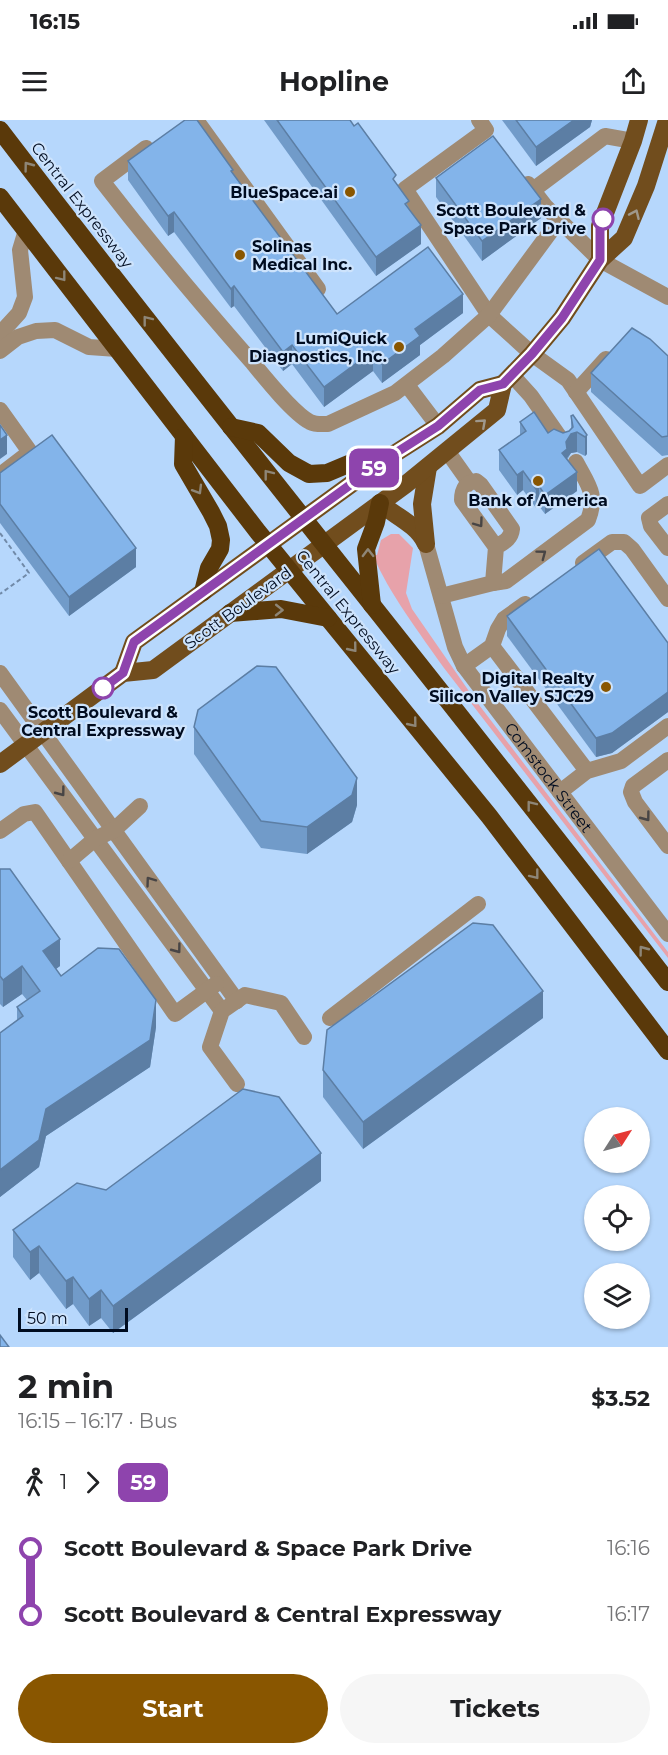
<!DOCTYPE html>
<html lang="en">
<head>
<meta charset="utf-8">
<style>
	:root { --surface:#fff; --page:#f6f6f6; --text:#202124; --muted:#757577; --accent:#895600 }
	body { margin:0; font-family:Montserrat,sans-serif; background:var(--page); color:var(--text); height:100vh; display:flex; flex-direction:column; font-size:22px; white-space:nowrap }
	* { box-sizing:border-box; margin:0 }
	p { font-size:20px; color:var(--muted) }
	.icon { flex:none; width:33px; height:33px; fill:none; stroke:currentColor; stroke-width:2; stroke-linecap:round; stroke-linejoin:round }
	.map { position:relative; height:1227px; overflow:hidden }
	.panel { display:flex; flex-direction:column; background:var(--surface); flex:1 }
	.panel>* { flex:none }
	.badge { padding:0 12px; border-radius:9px; font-size:21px; line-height:39px }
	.needle { width:39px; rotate:54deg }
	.controls { position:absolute; left:584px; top:987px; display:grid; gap:12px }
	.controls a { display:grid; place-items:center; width:66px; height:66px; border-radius:50%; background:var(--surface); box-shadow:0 2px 4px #0004; font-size:30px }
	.scale { position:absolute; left:18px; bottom:15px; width:110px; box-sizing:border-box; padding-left:6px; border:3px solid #000c20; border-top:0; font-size:16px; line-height:21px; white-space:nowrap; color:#000c20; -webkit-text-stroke:4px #cde3fc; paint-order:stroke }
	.map>.badge { position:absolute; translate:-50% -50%; box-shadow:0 0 0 3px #fff }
	.legs { display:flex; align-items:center; gap:9px; height:66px; padding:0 18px; font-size:20px }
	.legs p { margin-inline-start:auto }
	.headline { display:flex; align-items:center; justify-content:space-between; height:102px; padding:0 18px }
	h1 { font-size:33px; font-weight:700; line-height:45px }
	.button { display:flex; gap:12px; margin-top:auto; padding:12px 18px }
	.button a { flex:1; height:69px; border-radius:36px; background:var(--accent); color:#fff; font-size:24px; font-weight:700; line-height:69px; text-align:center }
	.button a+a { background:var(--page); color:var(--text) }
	ul { padding:0 18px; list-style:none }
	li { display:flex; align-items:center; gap:21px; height:66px; font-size:22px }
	li i { display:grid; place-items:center; width:9px; height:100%; margin:0 8px; background:currentColor }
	li i::after { content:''; width:15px; height:15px; margin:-8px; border:4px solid; border-radius:50%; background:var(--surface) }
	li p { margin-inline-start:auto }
	li:first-child i { background:linear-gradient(#0000 50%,currentColor 0) }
	li:last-child i { background:linear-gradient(currentColor 50%,#0000 0) }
	.status { display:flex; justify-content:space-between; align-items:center; height:42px; padding:0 30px; background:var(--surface); direction:ltr }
	.status svg { height:16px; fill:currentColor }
	header { display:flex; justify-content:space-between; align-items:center; height:78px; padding:0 18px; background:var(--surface); font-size:27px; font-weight:700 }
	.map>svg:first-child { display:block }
	.green { fill:#e7a2aa }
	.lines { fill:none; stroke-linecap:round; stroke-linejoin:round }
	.path { stroke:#718aa8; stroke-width:2; stroke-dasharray:4.5 3; stroke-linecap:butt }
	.minor { stroke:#9f8a73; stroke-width:16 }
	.major { stroke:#714d1d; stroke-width:18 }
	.highway { stroke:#5a390a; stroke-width:18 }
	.wall { fill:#719bc9 }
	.shaded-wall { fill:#5c7ea4 }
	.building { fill:#83b4ea; stroke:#5c7ea4; stroke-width:1.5 }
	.oneway { stroke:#8e8677 }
	.oneway2 { stroke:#9f988c }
	.oneway3 { stroke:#484545 }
	.line-1-casing { stroke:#fff; stroke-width:14 }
	.line-1 { stroke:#8e44ad; stroke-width:9 }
	.poi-dot { fill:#895600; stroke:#cde3fc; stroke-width:2 }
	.stop-1-dot { fill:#fff; stroke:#8e44ad; stroke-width:3 }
	.labels { text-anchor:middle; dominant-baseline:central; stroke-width:4.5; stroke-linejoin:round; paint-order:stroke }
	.poi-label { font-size:16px; font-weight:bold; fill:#000c20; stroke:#cde3fc; text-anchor:end }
	.street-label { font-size:16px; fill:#000c20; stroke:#cde3fc }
	.stop-label { font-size:16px; font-weight:bold; fill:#000c20; stroke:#cde3fc; text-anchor:end }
</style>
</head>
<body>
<div class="status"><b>16:15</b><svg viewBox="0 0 49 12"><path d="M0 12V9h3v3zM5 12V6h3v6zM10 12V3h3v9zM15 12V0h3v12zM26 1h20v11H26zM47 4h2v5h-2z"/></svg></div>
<header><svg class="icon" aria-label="menu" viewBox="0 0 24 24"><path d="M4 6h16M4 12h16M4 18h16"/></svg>Hopline<svg class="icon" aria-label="share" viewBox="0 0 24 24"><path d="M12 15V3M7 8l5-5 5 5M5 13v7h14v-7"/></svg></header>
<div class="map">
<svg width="668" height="1227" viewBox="0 0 668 1227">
	<rect width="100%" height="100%" fill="#b6d7fc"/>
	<path class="green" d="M391,414H399L413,428L406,473L412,489L473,577L668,832V838L444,548C421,515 388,472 373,435H377L381,420Z"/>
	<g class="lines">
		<path class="path" d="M0,413L29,453L0,474"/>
		<g class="minor">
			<path d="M196,0L318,169"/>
			<path d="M479,0L486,10L405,69L489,195L532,234L568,260L640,366L668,345"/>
			<path d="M146,28L102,61C150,123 200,183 252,242C265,258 293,293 310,302C316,305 322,304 328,304L395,273L443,236L489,195L559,100"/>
			<path d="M528,64L545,86L600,140L668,177"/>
			<path d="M533,70L605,16L633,21"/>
			<path d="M0,214L19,193L25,177L20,130L26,110"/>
			<path d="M0,231L18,217L36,211L55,210L89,227L117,229"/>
			<path d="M512,255L531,276L563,322"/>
			<path d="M407,265L438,306"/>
			<path d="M576,272L606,239"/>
			<path d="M0,290L30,332L0,355"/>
			<path d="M447,331L469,362"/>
			<path d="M668,384L649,398L651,406L668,428"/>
			<path id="s1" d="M426,424L455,527L464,546L668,814"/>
			<path d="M583,443L612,422H624L632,429L668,479"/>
			<path d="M493,463L506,461L588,400C598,374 588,365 576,342"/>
			<path d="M441,476L493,463L496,427L462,380C462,369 465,363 476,361L481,365L512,409C511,419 504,422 496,427"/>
			<path d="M492,526L587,651"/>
			<path d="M464,546L492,526L498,509L504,499L525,484"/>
			<path d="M0,553L237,881"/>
			<path d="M0,590L222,891"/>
			<path d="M668,640L633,666L631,672L635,682L668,726"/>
			<path d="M560,672L587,651L621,641L668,606"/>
			<path d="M0,711L24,694L35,692L175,894L216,864"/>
			<path d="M69,741L95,719L114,710L140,686"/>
			<path d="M330,898L478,784"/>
			<path d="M237,964L210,927L222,891L245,875L281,883L304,917"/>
		</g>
		<g class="major">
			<path d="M600,140V106L633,21L639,0"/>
			<path d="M380,383C395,396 416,404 425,422"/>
			<path d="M426,424L422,384L428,347"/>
			<path d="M123,553L134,522L383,341L438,306L480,270L503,264"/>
			<path d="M0,644L123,553L153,550L405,365L497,290L503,264L532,234L562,198L600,140L624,118L646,66L667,0"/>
		</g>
		<g class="highway">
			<path d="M0,10C219,297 448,576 668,862"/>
			<path d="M0,77L258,412L489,696L668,931"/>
			<path d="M231,307L258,313L289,343L309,354L327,353L358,340L383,341"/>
			<path d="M184,316L183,344L211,392L218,406L221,420L220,429L209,448L203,472"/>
			<path d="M372,485L366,429L376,402L380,383"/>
			<path d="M230,493L281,489L328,498"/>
		</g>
	</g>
	<g class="wall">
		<path d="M264,0H350L396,63L409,88L421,124L376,156Z"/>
		<path d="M502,0H592L590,7L536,46Z"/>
		<path d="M128,41L233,53L337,194L463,193L420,225V235L382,263L373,251L324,287L292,244L283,251L234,186L231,188L174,112L168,116L128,60Z"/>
		<path d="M436,58L541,98L482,141L436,77Z"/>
		<path d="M668,236V335L662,336L591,272V253Z"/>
		<path d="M571,296L587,315V334L585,336L577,332L571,333L567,340L577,371L545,394L539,386L536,388L523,370L517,375L499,350V330L520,315V302L548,313H563L569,311L571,308Z"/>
		<path d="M0,353L136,447L69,496L0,403Z"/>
		<path d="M507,496L668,523V592L612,633L596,637L507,516Z"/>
		<path d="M194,607L357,685L352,702L307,734L261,728L194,634Z"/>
		<path d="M0,749L60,846L56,849L61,856L156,907L150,947L46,1016L39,1047L0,1077V913L17,900V887L27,880L22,874L3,887L0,884Z"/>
		<path d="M543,898L363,1029L323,977V950Z"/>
		<path d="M321,1061L113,1213L101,1198L89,1206L73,1184L66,1189L39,1153L30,1160L13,1137V1110L106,1070Z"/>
	</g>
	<g class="shaded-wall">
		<path d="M574,0H592L590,7L536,46V27Z"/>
		<path d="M541,79V98L482,141V121Z"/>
		<path d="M174,92V112L168,116V96Z"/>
		<path d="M421,105V124L376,156V137Z"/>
		<path d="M234,166V186L231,188V169Z"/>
		<path d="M463,174V193L420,225V235L382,263V244L415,209Z"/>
		<path d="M292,225V244L283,251V232Z"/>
		<path d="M373,231V251L324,287V267Z"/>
		<path d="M577,312V332L571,333L567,338V348L562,333L566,322L571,314Z"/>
		<path d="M7,315V334L0,339V320Z"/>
		<path d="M587,315V334L585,336V317Z"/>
		<path d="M523,351V370L517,375V355Z"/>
		<path d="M577,352V371L545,394V375Z"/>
		<path d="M539,366V386L536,388V369Z"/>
		<path d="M136,428V447L69,496V477Z"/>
		<path d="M668,572V592L612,633L596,637V618Z"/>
		<path d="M357,658V685L352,702L307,734V707Z"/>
		<path d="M60,819V846L43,858V831Z"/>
		<path d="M22,846V874L3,887V860Z"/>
		<path d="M543,871V898L363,1029V1002Z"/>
		<path d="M156,880V907L150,947L46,1016L39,1047L0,1077V1050L46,989Z"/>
		<path d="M321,1033V1061L113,1213V1186Z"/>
		<path d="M39,1126V1153L30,1160V1132Z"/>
		<path d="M73,1157V1184L66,1189V1161Z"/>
		<path d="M101,1170V1198L89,1206V1179Z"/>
	</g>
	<g class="building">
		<path d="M185,0H197L233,50L231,51L337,194L428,127L463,174L415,209L420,216L382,244L373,231L324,267L292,225L283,232L234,166L231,169L174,92L168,96L128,41Z"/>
		<path d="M277,0H350L354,6L358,3L396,55L393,59L409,81L405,84L421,105L376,137Z"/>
		<path d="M516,0H574L536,27Z"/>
		<path d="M493,16L541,79L482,121L436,58Z"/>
		<path d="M632,208L650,219L668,236V316L662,317L591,253Z"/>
		<path d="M534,292L548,313L554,309L563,313L569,311L573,307L571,296L573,295L587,315L585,317L577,312L571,314L566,322L567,329L562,333L577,352L545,375L539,366L536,369L523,351L517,355L499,330L526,311L520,302Z"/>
		<path d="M0,305L7,315L0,320Z"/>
		<path d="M52,315L136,428L69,477L0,384V353Z"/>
		<path d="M599,429L668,523V572L612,613L596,618L507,496Z"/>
		<path d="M257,546L276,547L357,658L352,675L307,707L261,701L194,607L198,590Z"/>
		<path d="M0,749H10L60,819L43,831L61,856L98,828L119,829L156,880L150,920L46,989L39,1020L0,1050V913L23,896L17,887L40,871L22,846L3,860L0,856Z"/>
		<path d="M473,803L493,805L543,871L363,1002L323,950L327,910Z"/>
		<path d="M243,969L279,977L321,1033L113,1186L101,1170L89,1179L73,1157L66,1161L39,1126L30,1132L13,1110L77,1063L106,1070Z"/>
		<path d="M0,1215L9,1227H0Z"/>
	</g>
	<defs><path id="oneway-chevron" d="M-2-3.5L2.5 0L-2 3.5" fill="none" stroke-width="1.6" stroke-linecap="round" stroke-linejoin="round" transform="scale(1.5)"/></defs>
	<g class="oneway">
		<use href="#oneway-chevron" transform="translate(28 46) rotate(-127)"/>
		<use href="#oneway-chevron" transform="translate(62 157) rotate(52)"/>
		<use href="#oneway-chevron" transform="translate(147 200) rotate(-128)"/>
		<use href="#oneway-chevron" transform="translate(268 354) rotate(-128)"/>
		<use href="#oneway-chevron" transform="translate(198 370) rotate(59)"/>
		<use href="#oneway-chevron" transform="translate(368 433) rotate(-91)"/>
		<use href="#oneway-chevron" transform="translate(279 490) rotate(1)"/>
		<use href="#oneway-chevron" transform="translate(353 528) rotate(51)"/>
		<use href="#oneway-chevron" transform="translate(413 603) rotate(51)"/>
		<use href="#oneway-chevron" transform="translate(531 685) rotate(-128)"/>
		<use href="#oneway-chevron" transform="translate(535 755) rotate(52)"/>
		<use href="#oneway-chevron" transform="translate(643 830) rotate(-127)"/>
	</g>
	<g class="oneway2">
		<use href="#oneway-chevron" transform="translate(635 94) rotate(-66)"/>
		<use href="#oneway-chevron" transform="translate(482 303) rotate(-42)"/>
	</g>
	<g class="oneway3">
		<use href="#oneway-chevron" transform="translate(479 403) rotate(54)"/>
		<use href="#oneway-chevron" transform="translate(542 434) rotate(-37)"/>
		<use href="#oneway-chevron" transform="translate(61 672) rotate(53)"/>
		<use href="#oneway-chevron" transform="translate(646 697) rotate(53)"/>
		<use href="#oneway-chevron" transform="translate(150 761) rotate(-126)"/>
		<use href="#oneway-chevron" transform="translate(177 829) rotate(53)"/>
	</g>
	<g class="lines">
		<defs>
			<path id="line-1" d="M103,568L123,553L134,522L383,341L438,306L480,270L503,264L532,234L562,198L600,140V106L603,99"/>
		</defs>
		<use href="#line-1" class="line-1-casing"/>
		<use href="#line-1" class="line-1"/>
	</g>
	<g class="poi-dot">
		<circle cx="350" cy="72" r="6"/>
		<circle cx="240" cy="135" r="6"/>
		<circle cx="399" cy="227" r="6"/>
		<circle cx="538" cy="361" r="6"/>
		<circle cx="606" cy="567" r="6"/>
	</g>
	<g class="stop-1-dot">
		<circle cx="603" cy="99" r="10"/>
		<circle cx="103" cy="568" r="10"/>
	</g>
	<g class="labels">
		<g class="poi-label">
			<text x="338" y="72">BlueSpace.ai</text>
			<text x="252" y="126" text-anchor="start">Solinas<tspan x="252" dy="18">Medical Inc.</tspan></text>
			<text x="387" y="218">LumiQuick<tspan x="387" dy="18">Diagnostics, Inc.</tspan></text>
			<text x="538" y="380" text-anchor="middle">Bank of America</text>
			<text x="594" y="558">Digital Realty<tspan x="594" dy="18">Silicon Valley SJC29</tspan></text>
		</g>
		<g class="street-label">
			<text transform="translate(82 85) rotate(52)">Central Expressway</text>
			<text transform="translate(238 488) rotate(-36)">Scott Boulevard</text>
			<text transform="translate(348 492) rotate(51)">Central Expressway</text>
			<text stroke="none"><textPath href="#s1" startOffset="268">Comstock Street</textPath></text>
		</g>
		<g class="stop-label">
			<text x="586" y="90">Scott Boulevard &amp;<tspan x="586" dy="18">Space Park Drive</tspan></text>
			<text x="103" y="592" text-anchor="middle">Scott Boulevard &amp;<tspan x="103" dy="18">Central Expressway</tspan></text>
		</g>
	</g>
</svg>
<div class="controls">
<a><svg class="needle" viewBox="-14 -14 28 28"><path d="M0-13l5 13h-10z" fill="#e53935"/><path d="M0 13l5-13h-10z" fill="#757577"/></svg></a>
<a><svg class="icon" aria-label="locate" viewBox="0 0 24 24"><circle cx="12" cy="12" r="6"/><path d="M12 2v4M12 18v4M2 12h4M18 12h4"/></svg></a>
<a><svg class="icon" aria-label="layers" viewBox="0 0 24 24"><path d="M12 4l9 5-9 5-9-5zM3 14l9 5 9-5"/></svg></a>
</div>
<div class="scale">50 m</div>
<b class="badge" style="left:374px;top:348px;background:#8e44ad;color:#fff">59</b>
</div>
<section class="panel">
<div class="headline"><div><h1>2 min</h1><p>16:15 – 16:17 · Bus</p></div><b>$3.52</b></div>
<div class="legs"><svg class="icon" aria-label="walk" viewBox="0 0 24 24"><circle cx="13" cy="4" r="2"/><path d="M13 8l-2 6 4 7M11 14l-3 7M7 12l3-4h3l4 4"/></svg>1<svg class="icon" aria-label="forward" viewBox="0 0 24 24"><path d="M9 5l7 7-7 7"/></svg><b class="badge" style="background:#8e44ad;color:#fff">59</b></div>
<ul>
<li><i style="color:#8e44ad"></i><b>Scott Boulevard &amp; Space Park Drive</b><p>16:16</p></li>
<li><i style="color:#8e44ad"></i><b>Scott Boulevard &amp; Central Expressway</b><p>16:17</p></li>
</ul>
<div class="button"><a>Start</a><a>Tickets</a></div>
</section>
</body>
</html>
